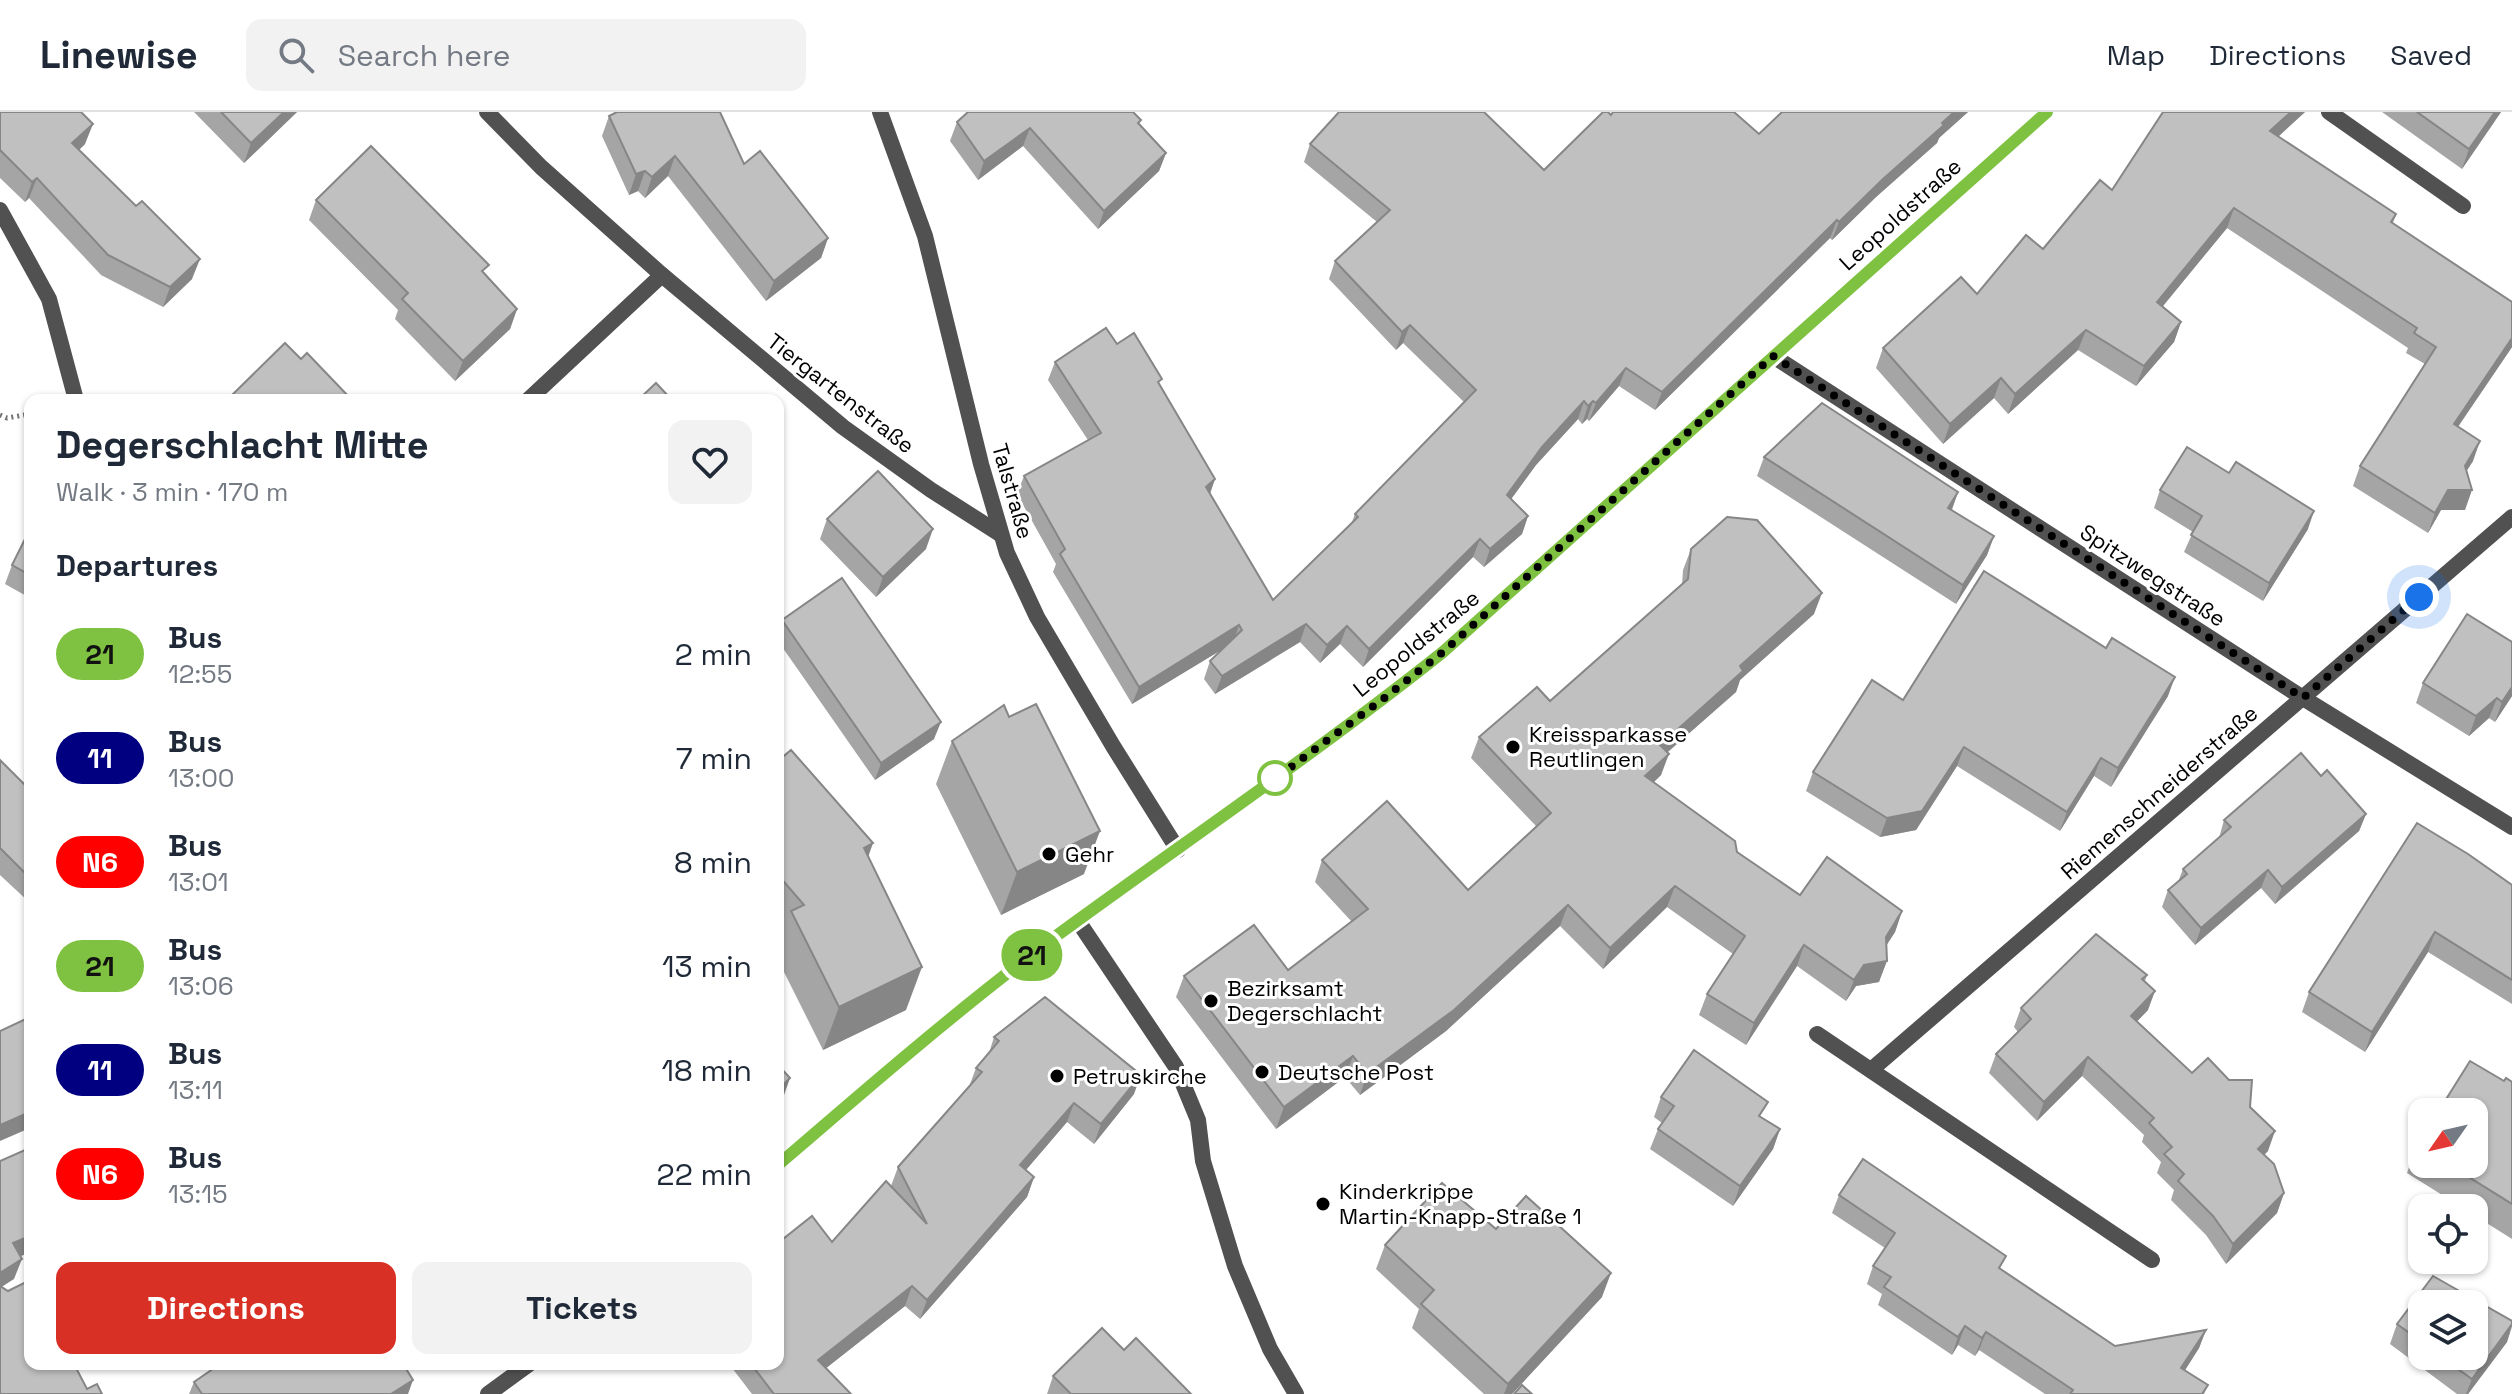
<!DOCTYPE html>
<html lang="en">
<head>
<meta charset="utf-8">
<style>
	:root { --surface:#fff; --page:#f2f2f3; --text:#1f2937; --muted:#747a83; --line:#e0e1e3; --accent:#d93025 }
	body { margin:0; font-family:"Space Grotesk",sans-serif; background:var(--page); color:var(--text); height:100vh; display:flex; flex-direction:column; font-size:30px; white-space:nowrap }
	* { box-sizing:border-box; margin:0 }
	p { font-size:26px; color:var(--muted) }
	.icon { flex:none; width:44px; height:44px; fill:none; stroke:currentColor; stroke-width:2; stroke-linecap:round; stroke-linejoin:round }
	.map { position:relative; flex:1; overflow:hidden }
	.panel { position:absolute; left:24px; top:282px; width:760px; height:976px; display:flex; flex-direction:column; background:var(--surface); border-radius:16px; box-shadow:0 2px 6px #0004 }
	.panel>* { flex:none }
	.badge { padding:0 16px; border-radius:26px; font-size:28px; line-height:52px }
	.needle { width:52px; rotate:236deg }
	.controls { position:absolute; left:2408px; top:986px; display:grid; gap:16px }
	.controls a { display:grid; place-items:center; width:80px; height:80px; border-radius:16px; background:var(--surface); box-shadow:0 2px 6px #0004; font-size:40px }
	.you { position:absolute; width:40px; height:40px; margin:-20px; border:6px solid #fff; border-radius:50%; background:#1a73e8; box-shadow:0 0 0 12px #1a73e833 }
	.map>.badge { position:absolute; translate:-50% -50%; box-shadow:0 0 0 4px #fff }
	h2 { padding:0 32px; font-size:30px; line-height:72px }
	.round { display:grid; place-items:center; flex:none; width:84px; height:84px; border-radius:16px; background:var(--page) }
	.overview { display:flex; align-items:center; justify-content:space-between; height:136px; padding:0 32px }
	h1 { font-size:38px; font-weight:600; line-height:60px }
	.cta { display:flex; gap:16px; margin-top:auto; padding:16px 32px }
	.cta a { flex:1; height:92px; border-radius:16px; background:var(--accent); color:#fff; font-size:32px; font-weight:600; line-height:92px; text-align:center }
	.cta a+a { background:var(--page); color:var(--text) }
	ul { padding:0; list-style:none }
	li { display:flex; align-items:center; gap:24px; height:104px; padding:0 32px }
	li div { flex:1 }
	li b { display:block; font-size:30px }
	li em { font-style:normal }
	li .badge { min-width:88px; font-weight:700; text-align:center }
	header { display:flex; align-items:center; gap:48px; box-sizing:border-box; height:112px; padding:0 40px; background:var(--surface); border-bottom:2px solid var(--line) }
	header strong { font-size:38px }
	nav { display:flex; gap:44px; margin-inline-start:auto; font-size:28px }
	.search { width:560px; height:72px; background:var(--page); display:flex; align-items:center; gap:20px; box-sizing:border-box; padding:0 28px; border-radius:16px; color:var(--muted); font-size:30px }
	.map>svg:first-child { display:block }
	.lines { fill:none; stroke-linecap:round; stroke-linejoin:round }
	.path { stroke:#737373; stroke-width:5; stroke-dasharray:2 4; stroke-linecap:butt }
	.service { stroke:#515151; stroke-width:16 }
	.minor { stroke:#515151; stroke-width:16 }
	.tertiary { stroke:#515151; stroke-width:16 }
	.wall { fill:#a5a5a5; fill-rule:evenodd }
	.shaded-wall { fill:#868686 }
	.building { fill:#c0c0c0; stroke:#868686; stroke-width:2 }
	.line-casing { stroke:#fff; stroke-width:18 }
	.line { stroke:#7fc241; stroke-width:12 }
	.walk { stroke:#000; stroke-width:8; stroke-dasharray:0 14.4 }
	.poi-dot { fill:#000; stroke:#fff; stroke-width:3 }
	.stop-dot { fill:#fff; stroke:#7fc241; stroke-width:4 }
	.labels { text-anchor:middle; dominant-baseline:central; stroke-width:6; stroke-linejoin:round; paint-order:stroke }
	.street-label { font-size:22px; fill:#000; stroke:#fff }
	.poi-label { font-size:22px; fill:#000; stroke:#fff; text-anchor:start }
</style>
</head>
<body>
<header>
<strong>Linewise</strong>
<div class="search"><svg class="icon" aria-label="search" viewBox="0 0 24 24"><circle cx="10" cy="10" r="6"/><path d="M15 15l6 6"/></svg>Search here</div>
<nav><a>Map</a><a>Directions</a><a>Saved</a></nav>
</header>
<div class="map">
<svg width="2512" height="1282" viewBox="0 0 2512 1282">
	<rect width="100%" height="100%" fill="#fff"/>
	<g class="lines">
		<path class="path" d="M0,303L7,306L30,302"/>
		<g class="service">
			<path d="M2329,0L2463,94"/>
			<path d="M0,98L49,187L76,288"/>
		</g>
		<g class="minor">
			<path d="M487,0L541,55L662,163L843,315L931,378L1000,422"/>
			<path d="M880,0L925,124L981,352L1007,441L1037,505L1113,634L1178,738"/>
			<path d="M1773,244L2303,586L2512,715"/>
			<path d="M528,288L662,163"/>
			<path d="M1817,922L2152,1148"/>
			<path d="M1871,958L2512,405"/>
		</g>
		<g class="tertiary">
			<path d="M1078,809L1176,955L1198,1008L1203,1049L1235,1154L1270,1237L1296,1282"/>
			<path d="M778,1053C866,977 955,900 1048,830C1179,733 1315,642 1443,540L2047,0"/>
			<path d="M488,1282L529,1252"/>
		</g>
	</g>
	<g class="wall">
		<path d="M0,0L85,32L79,38L192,167L163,195L101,163L29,86L25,90L0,66Z"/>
		<path d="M194,0H297L244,51Z"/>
		<path d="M966,0H1133L1140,12L1166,41L1159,59L1098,117L1023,34L978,68L950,29L957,10L967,1Z"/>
		<path d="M1782,0H1968L1939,26L1937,31L1876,85L1832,128L1830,126L1655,298L1619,274L1589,309L1587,307L1582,312L1578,307L1536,353L1511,387L1528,404L1522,422L1484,455L1473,445L1363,555L1340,532L1320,551L1300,530L1215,582L1204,567L1210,549L1222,537L1132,592L1053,460L1056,452L1017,382L1024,364L1088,328L1048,268L1055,250L1117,232L1160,273L1210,382L1273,488L1352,410L1355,402L1464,290L1403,231L1396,238L1329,167L1335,149L1377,110L1304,50L1310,32L1544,58L1611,3L1759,22Z"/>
		<path d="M2163,0H2305L2278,25L2396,102L2393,111L2512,235L2458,315L2473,349L2466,359L2465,398H2441L2428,421L2353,374L2360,354L2425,252L2406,241L2408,236L2227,116L2162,194L2181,210L2174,230L2136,274L2078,238L2008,302L1994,286L1943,332L1876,256L1883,236L1977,182L2043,137L2112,78Z"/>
		<path d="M2382,0H2501L2462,57Z"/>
		<path d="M609,4L744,52L828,126L821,146L766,189L668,64L645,86L638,79L629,83L602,24Z"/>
		<path d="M316,88L485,163L517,197L510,217L455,269L395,207L398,198L309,108Z"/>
		<path d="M1764,345L1958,380L1952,398L1994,424L1987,443L1956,492L1757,364Z"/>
		<path d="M2229,361L2308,417L2263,489L2184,440L2193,420L2154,396L2160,378Z"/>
		<path d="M827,407L926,437L876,485L820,427Z"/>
		<path d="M30,417V486L5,472L12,453Z"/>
		<path d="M1691,437L1814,502L1740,568L1736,580L1667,640L1661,663L1654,670L1737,740L1800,783L1902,799L1895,820L1886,834L1879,870L1856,874L1846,889L1797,854L1746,933L1699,903L1707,882L1733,842L1667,795L1603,857L1560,814L1446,919L1360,983L1345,965L1276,1017L1176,885L1184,864L1288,858L1352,810L1315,770L1322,748L1468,778L1536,714L1471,646L1479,625L1550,589L1682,473L1683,458Z"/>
		<path d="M782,508L934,627L875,668L778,529V518Z"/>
		<path d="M2423,571L2512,584L2495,610L2489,606L2469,624L2416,591Z"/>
		<path d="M2168,584L2111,675L2094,664L2060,719L1957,654L1916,718L1880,725L1806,679L1813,660L1903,588Z"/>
		<path d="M952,629L1084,762L1001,803L936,672Z"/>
		<path d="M0,648L30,678V791L0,763Z"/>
		<path d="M778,649L868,745L906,898L823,938L778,848V835L781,827L778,824Z"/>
		<path d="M2321,664L2366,702L2359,719L2275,792L2261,776L2195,833L2162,795L2168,778L2178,770L2183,757L2219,726L2224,708Z"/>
		<path d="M2512,773V892L2428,840L2365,940L2302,900L2309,880Z"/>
		<path d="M2147,863L2145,869L2148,898L2137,909L2192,961L2250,995L2268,1039L2264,1043L2284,1081L2277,1101L2226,1152L2206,1123L2171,1088L2174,1078L2157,1061L2161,1050L2142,1030L2144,1023L2082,964L2037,1009L1989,961L1996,942L2018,920L2014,915L2021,896Z"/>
		<path d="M994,925L1134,982L1094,1032L1067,1010L1026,1058L1034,1065L1027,1085L920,1207L905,1194L826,1256L851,1282H752L729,1252H778L832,1130L891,1074L898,1055L969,975L976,956L989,941Z"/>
		<path d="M2504,969L2512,970V1127L2474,1103V1096H2463L2407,1061L2417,1033L2422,1025V1052H2474Z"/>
		<path d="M1661,985L1780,1017L1773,1037L1733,1094L1650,1037L1658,1017L1662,1011L1654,1005Z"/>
		<path d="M1839,1083L2001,1158L2115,1234L2206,1218L2199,1236L2185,1258L2208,1273L2204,1282H2045L1979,1238L1975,1244L1958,1233L1952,1243L1878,1193L1882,1182L1867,1172L1873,1154L1885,1136L1832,1101Z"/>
		<path d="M1496,1117L1602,1185L1512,1282H1484L1412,1216L1419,1197L1376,1157L1385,1133Z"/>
		<path d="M2433,1164L2512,1209V1215L2507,1230L2468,1282H2457L2390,1232L2397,1212ZM2422,1192H2474V1244H2422Z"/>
		<path d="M1124,1238L1191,1282H1047L1053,1264Z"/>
		<path d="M194,1270L408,1282H189Z"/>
	</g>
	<g class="shaded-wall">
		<path d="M284,0H297L244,51L251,31Z"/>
		<path d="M1954,0H1968L1939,26L1937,31L1876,85L1832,128L1839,110L1883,67Z"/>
		<path d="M2291,0H2305L2262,39L2270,19Z"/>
		<path d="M2495,0H2501L2462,57L2469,37Z"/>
		<path d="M93,12L85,32L65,51L72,31Z"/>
		<path d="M1030,16L1023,34L978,68L984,49Z"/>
		<path d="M1166,41L1159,59L1098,117L1104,99Z"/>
		<path d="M675,44L668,64L645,86L652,65Z"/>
		<path d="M645,59L638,79L629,83L636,62Z"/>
		<path d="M37,66L29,86L25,90L32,70Z"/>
		<path d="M2234,96L2227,116L2150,210L2157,190Z"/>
		<path d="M1837,108L1830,126L1655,298L1662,280Z"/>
		<path d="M828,126L821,146L766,189L774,169Z"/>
		<path d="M200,147L192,167L163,195L170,175Z"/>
		<path d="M517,197L510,217L455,269L463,249Z"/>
		<path d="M2181,210L2174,230L2136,274L2144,254Z"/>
		<path d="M1410,213L1403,231L1396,238L1402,220Z"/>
		<path d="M2086,218L2078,238L2008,302L2015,282Z"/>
		<path d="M2512,226V235L2446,332L2454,312Z"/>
		<path d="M1626,256L1619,274L1589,309L1596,291Z"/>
		<path d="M2001,266L1994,286L1943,332L1950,312Z"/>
		<path d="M1584,289L1578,307L1536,353L1501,401L1507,383L1542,335Z"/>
		<path d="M1593,289L1587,307L1582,312L1588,294Z"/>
		<path d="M2480,329L2473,349L2457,374L2465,354Z"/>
		<path d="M1215,367L1209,385L1206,375Z"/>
		<path d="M2448,378H2472L2465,398H2441L2428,421L2435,401Z"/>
		<path d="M1958,380L1951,399L1948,396Z"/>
		<path d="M2314,399L2308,417L2263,489L2269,471Z"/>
		<path d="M1528,404L1522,422L1484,455L1490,437Z"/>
		<path d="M933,417L926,437L876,485L883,465Z"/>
		<path d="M1994,424L1987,443L1956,492L1963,473Z"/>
		<path d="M1480,427L1473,445L1363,555L1369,537Z"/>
		<path d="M1822,481L1814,502L1740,568L1736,580L1652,654L1660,633L1740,554Z"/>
		<path d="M1306,512L1300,530L1215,582L1222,564Z"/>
		<path d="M1239,513L1233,531L1132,592L1139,575Z"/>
		<path d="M1347,514L1340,532L1320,551L1327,533Z"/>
		<path d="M2175,565L2168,584L2111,675L2118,656Z"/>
		<path d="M2512,575V584L2495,610L2502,590Z"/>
		<path d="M2497,586L2489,606L2469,624L2476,604Z"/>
		<path d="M941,610L934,627L875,668L881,651Z"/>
		<path d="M1964,635L1957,654L1916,718L1880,725L1887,706Z"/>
		<path d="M1669,642L1661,663L1638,685L1645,664Z"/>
		<path d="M2101,646L2094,664L2060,719L2067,700Z"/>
		<path d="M2366,702L2359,719L2275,792L2282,775Z"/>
		<path d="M1100,719L1084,762L1001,803L1017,760Z"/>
		<path d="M873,731L858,774L864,736Z"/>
		<path d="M2268,758L2261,776L2195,833L2201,816Z"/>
		<path d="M1675,774L1667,795L1603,857L1610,836Z"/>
		<path d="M1568,793L1560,814L1446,919L1360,983L1367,962Z"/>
		<path d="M1902,799L1895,820L1878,846L1886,825Z"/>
		<path d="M2435,820L2428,840L2365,940L2372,920Z"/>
		<path d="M1804,833L1797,854L1746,933L1754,911Z"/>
		<path d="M1887,849L1879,870L1856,874L1846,889L1854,868L1864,853Z"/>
		<path d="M922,855L906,898L823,938L839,895Z"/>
		<path d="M2155,879L2148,898L2124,923L2131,904Z"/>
		<path d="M1353,944L1345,965L1276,1017L1284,995Z"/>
		<path d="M2088,945L2082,964L2037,1009L2044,990Z"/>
		<path d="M1141,963L1134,982L1094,1032L1101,1012Z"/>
		<path d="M790,966L783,986L778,991V978Z"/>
		<path d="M1074,991L1067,1010L1013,1073L1020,1053Z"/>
		<path d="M30,1000V1016L0,1029V1013Z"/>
		<path d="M1780,1017L1773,1037L1733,1094L1740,1074Z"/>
		<path d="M2275,1019L2268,1039L2251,1056L2258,1037Z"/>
		<path d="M1034,1065L1027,1085L920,1207L927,1188Z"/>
		<path d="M2284,1081L2277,1101L2226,1152L2233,1132Z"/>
		<path d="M30,1124V1140L6,1151L13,1131Z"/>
		<path d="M22,1147L14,1167L0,1176V1161Z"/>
		<path d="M1611,1161L1602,1185L1512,1282H1504L1508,1272Z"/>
		<path d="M912,1174L905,1194L811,1268L818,1248Z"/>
		<path d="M2512,1212L2507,1230L2468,1282H2466L2472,1267Z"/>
		<path d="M1965,1214L1958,1233L1952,1243L1958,1225Z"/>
		<path d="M2206,1218L2199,1236L2175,1274L2181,1256Z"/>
		<path d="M1986,1220L1979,1238L1975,1244L1982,1226Z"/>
		<path d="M413,1268L408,1282H391Z"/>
	</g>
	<g class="building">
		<path d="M0,0H81L93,12L72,31L136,94L142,89L200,147L170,175L108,143L37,66L32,70L0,38Z"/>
		<path d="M221,0H284L251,31Z"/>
		<path d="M617,0H720L744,52L760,39L828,126L774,169L675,44L652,65L645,59L636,62L609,4Z"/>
		<path d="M968,0H1133L1141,8L1138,11L1166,41L1104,99L1030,16L984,49L957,10Z"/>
		<path d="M1339,0H1484L1544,58L1603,0H1608L1611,3L1613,0H1734L1759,22L1782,0H1954L1942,11L1944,13L1883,67L1839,110L1837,108L1662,280L1626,256L1596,291L1593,289L1588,294L1584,289L1542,335L1507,383L1528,404L1490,437L1480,427L1369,537L1347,514L1327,533L1306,512L1222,564L1210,549L1242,518L1239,513L1139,575L1060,442L1065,437L1024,364L1101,321L1055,250L1106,216L1117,232L1134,221L1162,267L1158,270L1215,367L1206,375L1273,488L1358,405L1355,402L1476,278L1410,213L1402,220L1335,149L1390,98L1310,32Z"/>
		<path d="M2163,0H2291L2270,19L2396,102L2391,110L2512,190V226L2454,312L2480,329L2465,354L2472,378H2448L2435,401L2360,354L2436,235L2414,221L2417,216L2234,96L2157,190L2181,210L2144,254L2086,218L2015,282L2001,266L1950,312L1883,236L1961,165L1977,182L2026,123L2043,137L2100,68L2112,78Z"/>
		<path d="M2417,0H2495L2469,37Z"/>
		<path d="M371,34L489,153L482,159L517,197L463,249L402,187L408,181L316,88Z"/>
		<path d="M285,231L301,247L307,241L352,288H231L229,286Z"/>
		<path d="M656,271L672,288H638Z"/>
		<path d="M1822,291L1958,380L1948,396L1994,424L1963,473L1764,345Z"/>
		<path d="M2187,335L2229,361L2236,350L2314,399L2269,471L2191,423L2202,404L2160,378Z"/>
		<path d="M878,359L933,417L883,465L827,407Z"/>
		<path d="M1727,405L1757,408L1822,481L1740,554L1743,559L1660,633L1669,642L1645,664L1735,729L1737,740L1800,783L1827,745L1902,799L1886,825L1887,849L1864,853L1854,868L1804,833L1754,911L1707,882L1745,824L1675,774L1610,836L1568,793L1454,898L1367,962L1353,944L1284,995L1184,864L1254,813L1288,858L1368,797L1322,748L1387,689L1468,778L1551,701L1479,625L1537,575L1550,589L1688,467L1691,437Z"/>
		<path d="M30,417V463L12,453Z"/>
		<path d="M1984,459L2106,536L2112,526L2175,565L2118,656L2101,646L2067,700L1964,635L1922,699L1887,706L1813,660L1872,568L1903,588Z"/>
		<path d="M842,466L941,610L881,651L782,508Z"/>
		<path d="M2467,502L2512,530V575L2502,590L2497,586L2476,604L2423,571Z"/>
		<path d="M1036,592L1100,719L1017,760L952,629L1004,593L1009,605Z"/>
		<path d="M791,638L873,731L864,736L922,855L839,895L791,799L804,793L778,763V649Z"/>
		<path d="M2301,641L2321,664L2327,658L2366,702L2282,775L2268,758L2201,816L2168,778L2187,762L2183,757L2231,715L2224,708Z"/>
		<path d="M0,648L30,678V766L0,736Z"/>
		<path d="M2417,711L2468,742L2512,773V868L2435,820L2372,920L2309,880Z"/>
		<path d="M2096,822L2147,863L2142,867L2155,879L2131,904L2192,961L2208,946L2229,968H2252L2250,995L2275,1019L2258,1037L2274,1052L2284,1081L2233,1132L2213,1104L2178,1069L2184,1062L2164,1042L2172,1035L2149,1011L2154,1006L2088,945L2044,990L1996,942L2031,907L2021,896Z"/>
		<path d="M1045,885L1141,963L1101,1012L1074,991L1020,1053L1034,1065L927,1188L912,1174L818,1248L851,1282H774L751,1252H778V1131L812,1104L832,1130L886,1069L927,1112L898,1055L982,960L976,956L999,929L994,925Z"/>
		<path d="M30,905V1000L0,1013V919Z"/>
		<path d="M1694,938L1768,990L1759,1004L1780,1017L1740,1074L1658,1017L1674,994L1661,985Z"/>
		<path d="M2470,949L2504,969L2506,966L2512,970V1092L2448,1052H2474V1000H2438Z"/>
		<path d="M778,953L790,966L778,978Z"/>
		<path d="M2422,1025V1036L2417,1033Z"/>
		<path d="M25,1038L30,1048V1124L13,1131L22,1147L0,1161V1049Z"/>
		<path d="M1863,1047L2006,1144L1999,1156L2115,1234L2206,1218L2181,1256L2208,1273L2202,1282H2070L2073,1278L1986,1220L1982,1226L1965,1214L1958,1225L1884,1175L1891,1165L1873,1154L1895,1121L1839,1083Z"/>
		<path d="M1442,1071L1496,1117L1526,1084L1611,1161L1508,1272L1421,1192L1434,1178L1385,1133Z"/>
		<path d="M2433,1164L2512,1209V1212L2472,1267L2440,1244H2474V1192H2422V1230L2397,1212Z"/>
		<path d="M30,1168V1252H74L87,1277L97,1272L102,1282H0V1174L8,1179Z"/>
		<path d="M1102,1216L1124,1238L1136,1226L1191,1282H1071L1053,1264Z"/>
		<path d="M220,1252H403L413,1268L391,1282H202L194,1270Z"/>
		<path d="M1522,1273L1532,1282H1514Z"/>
	</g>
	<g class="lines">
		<defs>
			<path id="line" d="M778,1053C866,977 955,900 1048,830C1180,733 1315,642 1443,540L2047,0"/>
		</defs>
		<use href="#line" class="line-casing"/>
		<use href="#line" class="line"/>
		<path class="walk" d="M1275,666L1272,669L1383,587L1443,540L1773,244L2303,586L2419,485"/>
	</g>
	<g class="poi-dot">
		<circle cx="1513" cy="635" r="8"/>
		<circle cx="1049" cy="742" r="8"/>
		<circle cx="1211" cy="889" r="8"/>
		<circle cx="1262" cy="960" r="8"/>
		<circle cx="1057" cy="964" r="8"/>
		<circle cx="1323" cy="1092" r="8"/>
	</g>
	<circle class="stop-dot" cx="1275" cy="666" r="16"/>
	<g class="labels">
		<g class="street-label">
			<text transform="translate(1900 102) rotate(-42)">Leopoldstraße</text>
			<text transform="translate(841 281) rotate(38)">Tiergartenstraße</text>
			<text transform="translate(1013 379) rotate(74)">Talstraße</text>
			<text transform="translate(2153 463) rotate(33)">Spitzwegstraße</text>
			<text transform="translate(1416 531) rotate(-39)">Leopoldstraße</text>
			<text transform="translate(2159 680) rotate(-41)">Riemenschneiderstraße</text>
		</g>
		<g class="poi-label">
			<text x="1529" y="622">Kreissparkasse<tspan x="1529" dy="25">Reutlingen</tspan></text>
			<text x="1065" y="742">Gehr</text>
			<text x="1227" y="876">Bezirksamt<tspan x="1227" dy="25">Degerschlacht</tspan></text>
			<text x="1278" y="960">Deutsche Post</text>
			<text x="1073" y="964">Petruskirche</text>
			<text x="1339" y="1079">Kinderkrippe<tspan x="1339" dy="25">Martin-Knapp-Straße 1</tspan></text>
		</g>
	</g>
</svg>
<div class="controls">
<a><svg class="needle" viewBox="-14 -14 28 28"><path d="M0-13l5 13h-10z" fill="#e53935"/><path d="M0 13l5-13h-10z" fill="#747a83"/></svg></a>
<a><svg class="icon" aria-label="locate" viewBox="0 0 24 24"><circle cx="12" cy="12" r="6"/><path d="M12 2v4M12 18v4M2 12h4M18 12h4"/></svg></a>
<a><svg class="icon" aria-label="layers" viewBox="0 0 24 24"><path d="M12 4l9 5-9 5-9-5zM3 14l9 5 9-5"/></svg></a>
</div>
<div class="you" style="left:2419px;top:485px"></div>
<b class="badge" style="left:1032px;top:843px;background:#7fc241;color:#111">21</b>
<section class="panel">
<div class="overview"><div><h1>Degerschlacht Mitte</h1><p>Walk · 3 min · 170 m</p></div><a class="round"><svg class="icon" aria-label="heart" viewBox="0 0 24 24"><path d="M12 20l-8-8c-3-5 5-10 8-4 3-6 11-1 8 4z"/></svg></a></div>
<h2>Departures</h2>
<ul>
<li><span class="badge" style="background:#7fc241;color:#111">21</span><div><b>Bus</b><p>12:55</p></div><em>2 min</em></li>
<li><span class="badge" style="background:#000080;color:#fff">11</span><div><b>Bus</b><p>13:00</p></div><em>7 min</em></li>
<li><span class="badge" style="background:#f00;color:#fff">N6</span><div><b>Bus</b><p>13:01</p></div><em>8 min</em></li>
<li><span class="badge" style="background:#7fc241;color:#111">21</span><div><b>Bus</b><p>13:06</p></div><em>13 min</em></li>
<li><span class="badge" style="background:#000080;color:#fff">11</span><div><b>Bus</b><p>13:11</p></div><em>18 min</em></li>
<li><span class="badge" style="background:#f00;color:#fff">N6</span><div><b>Bus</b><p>13:15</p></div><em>22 min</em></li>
</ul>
<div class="cta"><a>Directions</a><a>Tickets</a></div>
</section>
</div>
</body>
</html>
